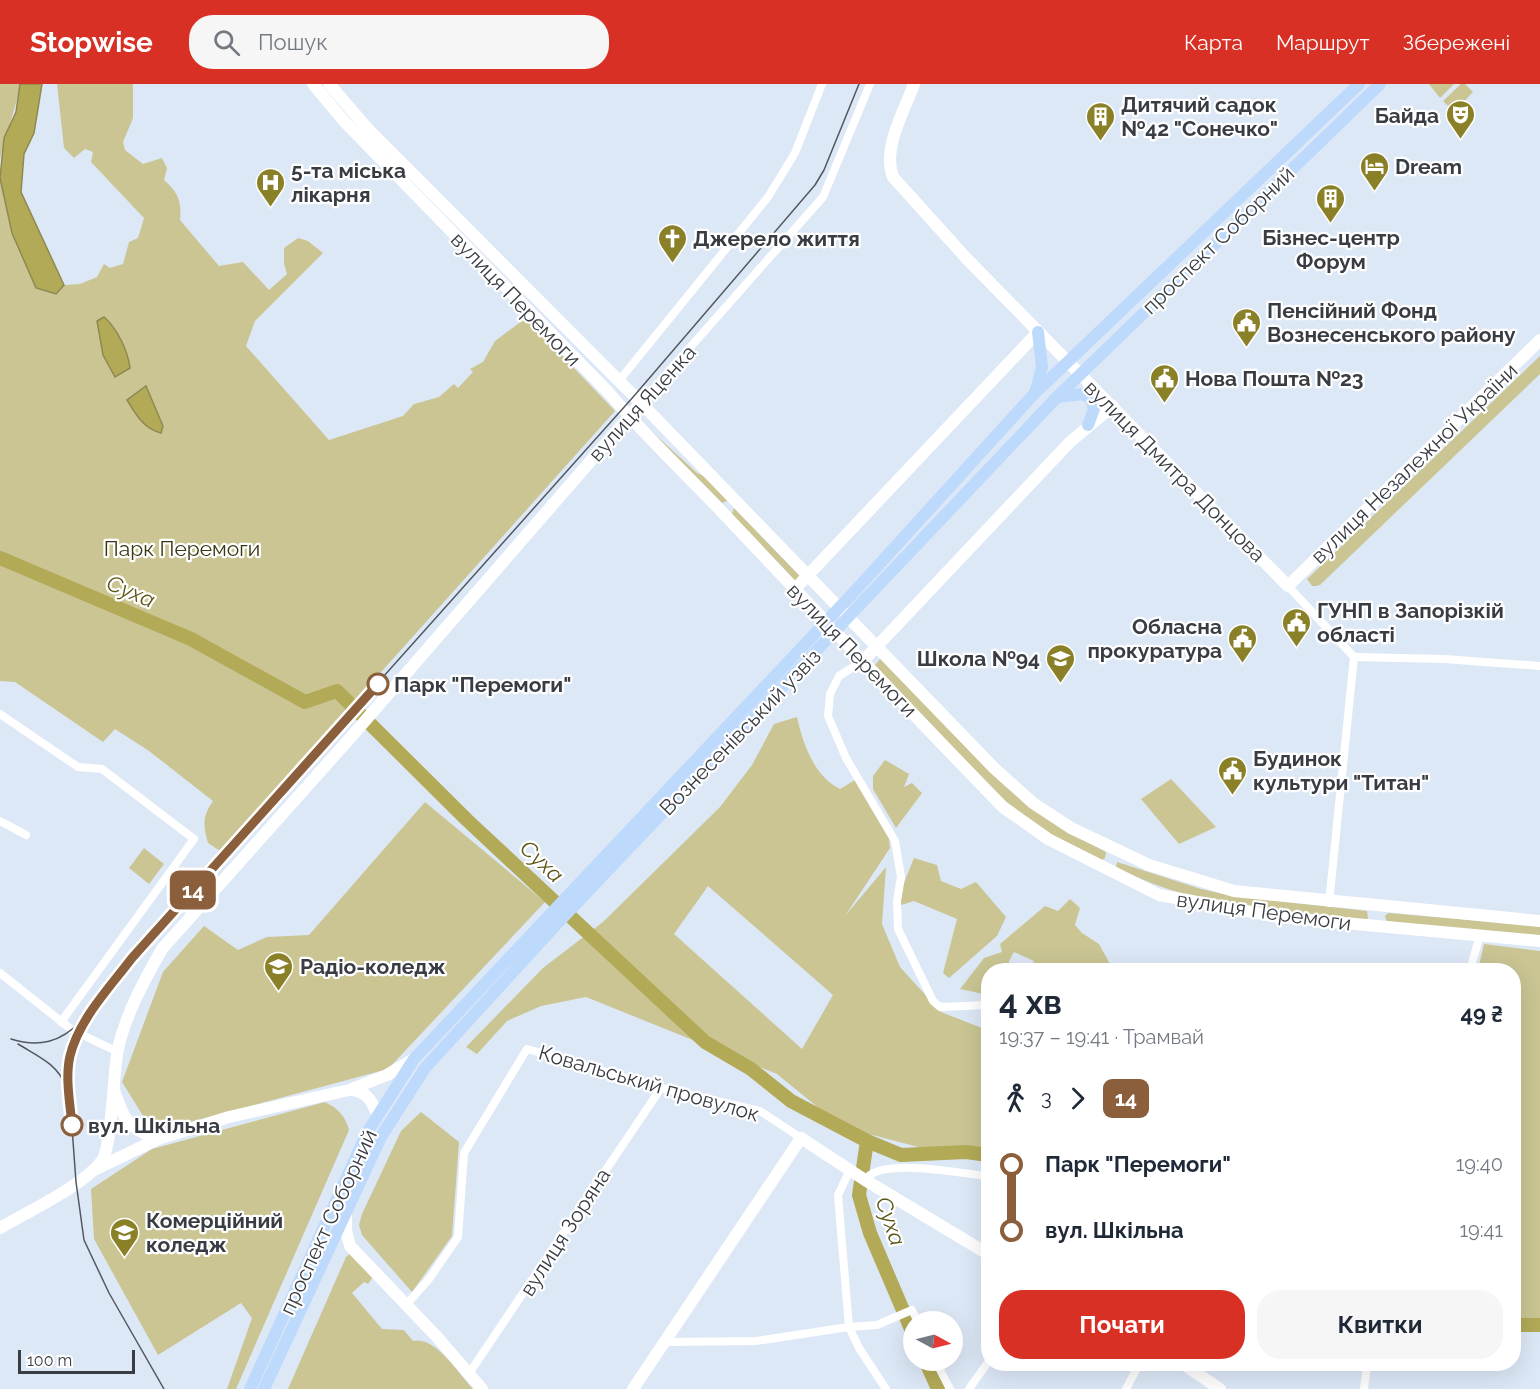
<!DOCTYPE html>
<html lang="uk">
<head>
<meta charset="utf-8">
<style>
	:root { --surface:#fff; --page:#f6f6f7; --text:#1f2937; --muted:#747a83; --accent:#d93025 }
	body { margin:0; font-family:Raleway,sans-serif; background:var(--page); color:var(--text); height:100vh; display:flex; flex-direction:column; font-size:22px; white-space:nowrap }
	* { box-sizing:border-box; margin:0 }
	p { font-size:20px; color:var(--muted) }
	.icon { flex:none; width:33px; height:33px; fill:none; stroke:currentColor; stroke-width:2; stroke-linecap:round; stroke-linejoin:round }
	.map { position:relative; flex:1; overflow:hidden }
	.panel { position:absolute; left:981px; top:879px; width:540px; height:408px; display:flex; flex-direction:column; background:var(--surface); border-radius:24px; box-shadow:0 6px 24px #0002 }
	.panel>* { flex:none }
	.badge { padding:0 12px; border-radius:9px; font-size:21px; line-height:39px }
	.needle { width:39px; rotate:97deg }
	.buttons { position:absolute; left:903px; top:1227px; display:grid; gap:12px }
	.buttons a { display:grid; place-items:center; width:60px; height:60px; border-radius:50%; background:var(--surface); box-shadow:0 6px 24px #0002; font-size:30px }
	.scale { position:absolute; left:18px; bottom:15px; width:117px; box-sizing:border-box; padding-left:6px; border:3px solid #393d43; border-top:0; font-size:16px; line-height:21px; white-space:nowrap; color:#393d43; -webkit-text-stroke:4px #fff; paint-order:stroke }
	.map>.badge { position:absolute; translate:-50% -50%; box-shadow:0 0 0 3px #fff }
	.legs { display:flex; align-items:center; gap:9px; height:66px; padding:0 18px; font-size:20px }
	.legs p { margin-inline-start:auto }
	.head { display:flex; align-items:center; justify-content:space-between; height:102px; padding:0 18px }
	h1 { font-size:33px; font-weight:700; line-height:45px }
	.cta { display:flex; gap:12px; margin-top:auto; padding:12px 18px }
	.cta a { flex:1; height:69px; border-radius:24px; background:var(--accent); color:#fff; font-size:24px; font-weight:700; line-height:69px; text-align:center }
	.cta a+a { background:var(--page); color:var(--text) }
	ul { padding:0 18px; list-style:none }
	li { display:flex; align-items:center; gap:21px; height:66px; font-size:22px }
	li i { display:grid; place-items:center; width:9px; height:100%; margin:0 8px; background:currentColor }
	li i::after { content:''; width:15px; height:15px; margin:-8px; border:4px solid; border-radius:50%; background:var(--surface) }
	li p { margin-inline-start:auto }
	li:first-child i { background:linear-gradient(#0000 50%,currentColor 0) }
	li:last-child i { background:linear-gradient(currentColor 50%,#0000 0) }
	header { display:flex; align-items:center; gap:36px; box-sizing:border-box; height:84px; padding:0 30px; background:var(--accent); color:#fff }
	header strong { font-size:28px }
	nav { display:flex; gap:33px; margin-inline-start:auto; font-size:21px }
	.search { width:420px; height:54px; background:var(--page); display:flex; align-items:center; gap:15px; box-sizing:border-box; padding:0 21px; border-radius:24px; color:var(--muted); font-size:22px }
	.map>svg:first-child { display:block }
	.green { fill:#cac593; fill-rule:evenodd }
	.water { fill:#b3aa57; stroke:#8e8951; stroke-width:1.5 }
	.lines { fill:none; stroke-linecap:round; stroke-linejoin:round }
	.river { stroke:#b3aa57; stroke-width:14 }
	.street { stroke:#fff; stroke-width:8 }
	.secondary { stroke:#fff; stroke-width:12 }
	.primary { stroke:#bdd9fb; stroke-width:12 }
	.tram { stroke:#535860; stroke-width:1.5 }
	.line-1-casing { stroke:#fff; stroke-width:14 }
	.line-1 { stroke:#8b5e3c; stroke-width:9 }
	.stop-1-dot { fill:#fff; stroke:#8b5e3c; stroke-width:3 }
	.labels { text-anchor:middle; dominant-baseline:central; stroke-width:4.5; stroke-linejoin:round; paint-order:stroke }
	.poi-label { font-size:21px; font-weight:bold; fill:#393d43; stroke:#fff; text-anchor:start }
	.street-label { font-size:21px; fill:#393d43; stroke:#fff }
	.park-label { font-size:21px; fill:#3a3611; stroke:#fff }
	.stop-label { font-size:21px; font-weight:bold; fill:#393d43; stroke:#fff; text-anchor:start }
	.water-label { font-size:22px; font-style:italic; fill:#5c5617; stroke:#fff }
</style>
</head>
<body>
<header>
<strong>Stopwise</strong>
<div class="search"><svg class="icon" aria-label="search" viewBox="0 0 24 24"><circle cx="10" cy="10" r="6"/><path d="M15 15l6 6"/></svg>Пошук</div>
<nav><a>Карта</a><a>Маршрут</a><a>Збережені</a></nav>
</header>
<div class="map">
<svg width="1540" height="1305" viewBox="0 0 1540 1305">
	<rect width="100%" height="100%" fill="#dde8f7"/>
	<g class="green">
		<path d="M0,0H20C16,27 5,49 0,76Z"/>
		<path d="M57,0H133V34L123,58L125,66L143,80L162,74L167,84L164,96C178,108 182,118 180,136L219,182L243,178L269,206L287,190L284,180V164L298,154L308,157L323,169L255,237L246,262L329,356L403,332L414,320L439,313L454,300L458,304L473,288L470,285L483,278L495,257L526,234L615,327L348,625L227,767L222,768L208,759C203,741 202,733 213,717L149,667L115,645L103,658L15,598L0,597V94L12,149L56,210L64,201L80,200L97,193L104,180L110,184L123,180L129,158L138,154L144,134L91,78L93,68L85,65L74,74L64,64Z"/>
		<path d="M1429,0H1454L1440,14Z"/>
		<path d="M1461,0H1465L1473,8L1454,28L1443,17Z"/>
		<path d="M1540,272V290L1320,501L1316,502H1312L1307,495Z"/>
		<path d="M649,345L697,389L712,396L728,414L727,417L722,419Z"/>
		<path d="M734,424L800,492L794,498L731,432Z"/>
		<path d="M881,574L1005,702L1066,747L1106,768L1105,774L1100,777C1073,763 1045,749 1021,730C967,689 920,630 874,582Z"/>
		<path d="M797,633C803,660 814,692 840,705L855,696L889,754L890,764L845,832L886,783L882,840L900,883L941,928L982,944L988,950V1065L922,1064L842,1043L777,990L586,913L541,922L507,937L477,970L466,963L543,884L603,838L720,723L752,681L774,640ZM708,802L833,911L802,965L674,850Z"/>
		<path d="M885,676L909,690L904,703L912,699L922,709L896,744L873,705V692Z"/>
		<path d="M1171,695L1216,743L1179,760L1141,715Z"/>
		<path d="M425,718L545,818L388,985L153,1048L122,998L163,888L204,842L238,866L267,853L309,851Z"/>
		<path d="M144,764L164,780L149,800L129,784Z"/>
		<path d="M914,774L937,781L941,797L961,805L976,798L1006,833L997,852L949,894L943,889L957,835L914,817L901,821L900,809Z"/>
		<path d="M1117,778L1201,805L1232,812L1367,827L1368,834L1366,838C1280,827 1193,824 1116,783Z"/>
		<path d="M1070,815L1080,824L1075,841L1082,849L1099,860L1111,882L1108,886H1029L1034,877L1014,868L1009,877L1010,886H988V911L960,905L984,874L1002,868L1000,860L1045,822L1058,827Z"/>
		<path d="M1388,829L1540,842V852L1387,838L1385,832Z"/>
		<path d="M1484,860L1540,867V1235L1514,1236V886H1478Z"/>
		<path d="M325,1018C339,1025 345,1032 349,1046L236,1305H227L252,1234L241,1219L158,1271L94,1155L91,1105L152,1065Z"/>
		<path d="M421,1028L459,1058L452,1152L412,1208L362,1151L359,1141L362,1130L401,1047Z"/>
		<path d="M351,1169L373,1193L368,1200L364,1198L352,1209L382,1245L404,1246L413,1257C435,1251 459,1290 473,1305H288L346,1173Z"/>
	</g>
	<g class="water">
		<path d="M20,0H42L34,49L24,70L21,108L64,201L56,210L36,204L12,149L0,94L4,54L16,28Z"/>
		<path d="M104,233C117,244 128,267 130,284L115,293L103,271L97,237Z"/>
		<path d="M146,302L163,342L161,349C144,345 136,331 127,316Z"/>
	</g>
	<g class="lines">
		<g class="river">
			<path d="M0,474L191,555L305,618L337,607L467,736L705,958L751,985L791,1017L867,1057L859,1111L870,1149L914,1252"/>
			<path d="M867,1057L901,1071L966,1068L988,1071"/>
			<path d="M1514,1241H1540"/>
			<path d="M925,1276L938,1305"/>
		</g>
		<g class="street">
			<path d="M618,298L768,113L795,69L822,0"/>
			<path d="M641,319L823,113L870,0"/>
			<path d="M1288,502L1354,573L1329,819"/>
			<path d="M1354,573L1444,575L1540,582"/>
			<path d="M863,577L839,592L830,610L828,632L846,674L895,757L901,793L897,817L898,845L933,917L940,923L988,921"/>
			<path d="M0,630L78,683L102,685L194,755L61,938"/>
			<path d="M0,737L26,751"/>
			<path d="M1470,886L1480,851"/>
			<path d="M0,889L72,946L118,968"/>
			<path d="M865,1096C880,1072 962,1090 988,1092"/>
			<path d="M406,1221L429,1195L458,1153L464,1069L527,965L661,1004L760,1027L801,1054"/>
			<path d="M664,1258L756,1257L849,1243L838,1111L850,1086"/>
			<path d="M935,1276L950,1305"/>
			<path d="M1316,1281L1318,1280"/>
			<path d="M468,1291L661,1004"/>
			<path d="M886,1305L859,1264L849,1243L877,1241L912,1226L918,1238"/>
			<path d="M969,1305L988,1278"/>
			<path d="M1126,1305L1139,1280"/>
			<path d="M1364,1305L1367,1280"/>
		</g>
		<g class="secondary">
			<path d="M313,0L343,36L610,310C645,352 685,389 723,429C816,527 908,626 1003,723L1048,755L1159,811L1279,833L1540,857"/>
			<path d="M329,0L368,45L641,319L994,684L1033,719L1071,744L1149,781L1234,807L1540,837"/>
			<path d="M914,0C904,28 882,64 893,93L967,175L1288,502L1540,256"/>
			<path d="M793,507L1038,248"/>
			<path d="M863,577L1070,358L1113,322"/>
			<path d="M114,1006C124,1035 127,1045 158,1055"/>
			<path d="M351,1006C367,1007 372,1017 378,1032"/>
			<path d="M94,1086L158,1055L229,1033L349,1006L387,991L414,975"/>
			<path d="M346,1129V1147L350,1162L438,1254L482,1305"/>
			<path d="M0,1144C27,1128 87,1100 103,1075C112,1059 113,989 118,965C126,929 144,897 162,865L351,653L641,319"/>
			<path d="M1183,1280L1220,1305"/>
			<path d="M633,1305L801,1054L865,1096L988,1170"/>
		</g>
		<g class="primary">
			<path d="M1036,306L1042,283L1038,248"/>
			<path d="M1057,313L1083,310L1091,315L1094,325L1088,341"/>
			<path d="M250,1305L368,1047L414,975L855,507L1034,310L1359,0"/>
			<path d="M264,1305L381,1053L425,984L555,842L1057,313L1380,0"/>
		</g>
		<g class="tram">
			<path d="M11,955C39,964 61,958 81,937"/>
			<path d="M18,960C39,973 56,979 66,1002"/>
			<path d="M164,1305L109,1209L84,1156L76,1098L68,989C74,944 105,909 132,874L634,312L815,101L824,86L859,0"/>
		</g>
	</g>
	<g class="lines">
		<defs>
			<path id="line-1" d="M72,1041C70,1019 65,993 70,972C79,935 110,903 132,874L378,600"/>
		</defs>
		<use href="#line-1" class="line-1-casing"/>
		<use href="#line-1" class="line-1"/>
	</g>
	<defs>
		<symbol id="theatre-pin" viewBox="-11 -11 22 30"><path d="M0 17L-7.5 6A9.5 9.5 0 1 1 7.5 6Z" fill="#8a8027" stroke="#fff"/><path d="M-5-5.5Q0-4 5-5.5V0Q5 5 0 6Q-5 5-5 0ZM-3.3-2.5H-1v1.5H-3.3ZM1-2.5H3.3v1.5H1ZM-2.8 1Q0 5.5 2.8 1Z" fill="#fff"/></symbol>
		<symbol id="building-pin" viewBox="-11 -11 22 30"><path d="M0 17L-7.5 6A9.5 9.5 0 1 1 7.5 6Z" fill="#8a8027" stroke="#fff"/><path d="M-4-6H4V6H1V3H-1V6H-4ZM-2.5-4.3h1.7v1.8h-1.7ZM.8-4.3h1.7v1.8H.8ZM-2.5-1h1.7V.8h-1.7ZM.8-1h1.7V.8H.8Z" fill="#fff"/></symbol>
		<symbol id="hotel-pin" viewBox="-11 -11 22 30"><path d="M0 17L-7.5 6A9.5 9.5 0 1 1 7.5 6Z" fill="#8a8027" stroke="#fff"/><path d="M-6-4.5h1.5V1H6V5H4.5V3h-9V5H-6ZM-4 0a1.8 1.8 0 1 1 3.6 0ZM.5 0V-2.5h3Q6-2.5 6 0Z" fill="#fff"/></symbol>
		<symbol id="hospital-pin" viewBox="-11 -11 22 30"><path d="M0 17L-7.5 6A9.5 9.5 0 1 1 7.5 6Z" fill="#8a8027" stroke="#fff"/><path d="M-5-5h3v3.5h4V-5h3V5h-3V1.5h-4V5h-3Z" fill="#fff"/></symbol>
		<symbol id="church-pin" viewBox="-11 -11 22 30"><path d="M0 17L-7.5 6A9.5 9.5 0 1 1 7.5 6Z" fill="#8a8027" stroke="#fff"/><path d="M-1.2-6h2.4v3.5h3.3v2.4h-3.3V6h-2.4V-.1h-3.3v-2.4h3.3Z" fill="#fff"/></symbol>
		<symbol id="civic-pin" viewBox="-11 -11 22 30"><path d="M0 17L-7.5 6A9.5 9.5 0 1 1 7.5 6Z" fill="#8a8027" stroke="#fff"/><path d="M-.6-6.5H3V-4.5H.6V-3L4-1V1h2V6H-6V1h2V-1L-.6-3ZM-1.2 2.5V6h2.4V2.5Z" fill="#fff"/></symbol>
		<symbol id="school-pin" viewBox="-11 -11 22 30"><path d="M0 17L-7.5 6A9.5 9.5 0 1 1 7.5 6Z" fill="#8a8027" stroke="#fff"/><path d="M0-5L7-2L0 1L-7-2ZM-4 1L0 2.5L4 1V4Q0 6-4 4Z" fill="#fff"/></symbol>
		<symbol id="university-pin" viewBox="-11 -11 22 30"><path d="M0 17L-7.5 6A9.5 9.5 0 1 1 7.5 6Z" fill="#8a8027" stroke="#fff"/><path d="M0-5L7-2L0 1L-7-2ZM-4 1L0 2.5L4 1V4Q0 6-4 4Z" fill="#fff"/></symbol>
	</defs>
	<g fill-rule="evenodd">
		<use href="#theatre-pin" x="1444" y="14" width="33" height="45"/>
		<use href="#building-pin" x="1084" y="16" width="33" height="45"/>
		<use href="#hotel-pin" x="1358" y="66" width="33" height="45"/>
		<use href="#hospital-pin" x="254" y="82" width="33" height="45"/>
		<use href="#building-pin" x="1314" y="98" width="33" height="45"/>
		<use href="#church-pin" x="656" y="138" width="33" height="45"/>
		<use href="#civic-pin" x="1230" y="222" width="33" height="45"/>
		<use href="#civic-pin" x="1148" y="278" width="33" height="45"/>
		<use href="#civic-pin" x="1280" y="522" width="33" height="45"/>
		<use href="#civic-pin" x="1226" y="538" width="33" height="45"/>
		<use href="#school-pin" x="1044" y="558" width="33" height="45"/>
		<use href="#civic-pin" x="1216" y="670" width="33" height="45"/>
		<use href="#university-pin" x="262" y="866" width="33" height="45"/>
		<use href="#university-pin" x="108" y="1132" width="33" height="45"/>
	</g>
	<g class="stop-1-dot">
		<circle cx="378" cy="600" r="10"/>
		<circle cx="72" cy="1041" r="10"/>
	</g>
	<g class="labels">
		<g class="poi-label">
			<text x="1121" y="20">Дитячий садок<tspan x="1121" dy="24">№42 "Сонечко"</tspan></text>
			<text x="1439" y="31" text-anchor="end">Байда</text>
			<text x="1395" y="82">Dream</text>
			<text x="291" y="86">5-та міська<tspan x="291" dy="24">лікарня</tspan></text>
			<text x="1331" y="153" text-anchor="middle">Бізнес-центр<tspan x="1331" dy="24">Форум</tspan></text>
			<text x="693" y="154">Джерело життя</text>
			<text x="1267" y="226">Пенсійний Фонд<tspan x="1267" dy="24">Вознесенського району</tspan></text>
			<text x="1185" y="294">Нова Пошта №23</text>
			<text x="1317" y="526">ГУНП в Запорізкій<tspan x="1317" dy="24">області</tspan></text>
			<text x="1222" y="542" text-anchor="end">Обласна<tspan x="1222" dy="24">прокуратура</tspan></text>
			<text x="1040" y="574" text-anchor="end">Школа №94</text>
			<text x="1253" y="674">Будинок<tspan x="1253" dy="24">культури "Титан"</tspan></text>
			<text x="300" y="882">Радіо-коледж</text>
			<text x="146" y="1136">Комерційний<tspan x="146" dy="24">коледж</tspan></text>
		</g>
		<g class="street-label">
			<text transform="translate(1218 156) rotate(-44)">проспект Соборний</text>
			<text transform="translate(516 215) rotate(46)">вулиця Перемоги</text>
			<text transform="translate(642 319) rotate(-48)">вулиця Яценка</text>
			<text transform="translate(1414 379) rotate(-44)">вулиця Незалежної України</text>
			<text transform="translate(1175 387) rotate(45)">вулиця Дмитра Донцова</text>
			<text transform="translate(852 566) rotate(46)">вулиця Перемоги</text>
			<text transform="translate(740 648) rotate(-46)">Вознесенівський узвіз</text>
			<text transform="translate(1264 827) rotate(8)">вулиця Перемоги</text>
			<text transform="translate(649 999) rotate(16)">Ковальський провулок</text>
			<text transform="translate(328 1138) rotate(-65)">проспект Соборний</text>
			<text transform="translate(565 1148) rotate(-57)">вулиця Зоряна</text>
		</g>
		<g class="park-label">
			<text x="182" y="464">Парк Перемоги</text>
		</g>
		<g class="stop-label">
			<text x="394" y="600">Парк "Перемоги"</text>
			<text x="88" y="1041">вул. Шкільна</text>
		</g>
		<g class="water-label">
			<text transform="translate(131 507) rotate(23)">Суха</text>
			<text transform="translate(542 777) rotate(43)">Суха</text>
			<text transform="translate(891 1137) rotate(71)">Суха</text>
		</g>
	</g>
</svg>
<div class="buttons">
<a><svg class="needle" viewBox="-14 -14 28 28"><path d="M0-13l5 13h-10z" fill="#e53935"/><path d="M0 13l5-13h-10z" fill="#747a83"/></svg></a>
</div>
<div class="scale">100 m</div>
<b class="badge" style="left:193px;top:806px;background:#8b5e3c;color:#fff">14</b>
<section class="panel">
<div class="head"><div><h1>4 хв</h1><p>19:37 – 19:41 · Трамвай</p></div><b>49 ₴</b></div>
<div class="legs"><svg class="icon" aria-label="walk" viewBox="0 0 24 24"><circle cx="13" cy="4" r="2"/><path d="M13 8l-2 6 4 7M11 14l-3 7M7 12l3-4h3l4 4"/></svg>3<svg class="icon" aria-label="forward" viewBox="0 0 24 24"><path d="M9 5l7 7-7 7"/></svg><b class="badge" style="background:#8b5e3c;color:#fff">14</b></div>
<ul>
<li><i style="color:#8b5e3c"></i><b>Парк &quot;Перемоги&quot;</b><p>19:40</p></li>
<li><i style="color:#8b5e3c"></i><b>вул. Шкільна</b><p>19:41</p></li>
</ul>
<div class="cta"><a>Почати</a><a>Квитки</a></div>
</section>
</div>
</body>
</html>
